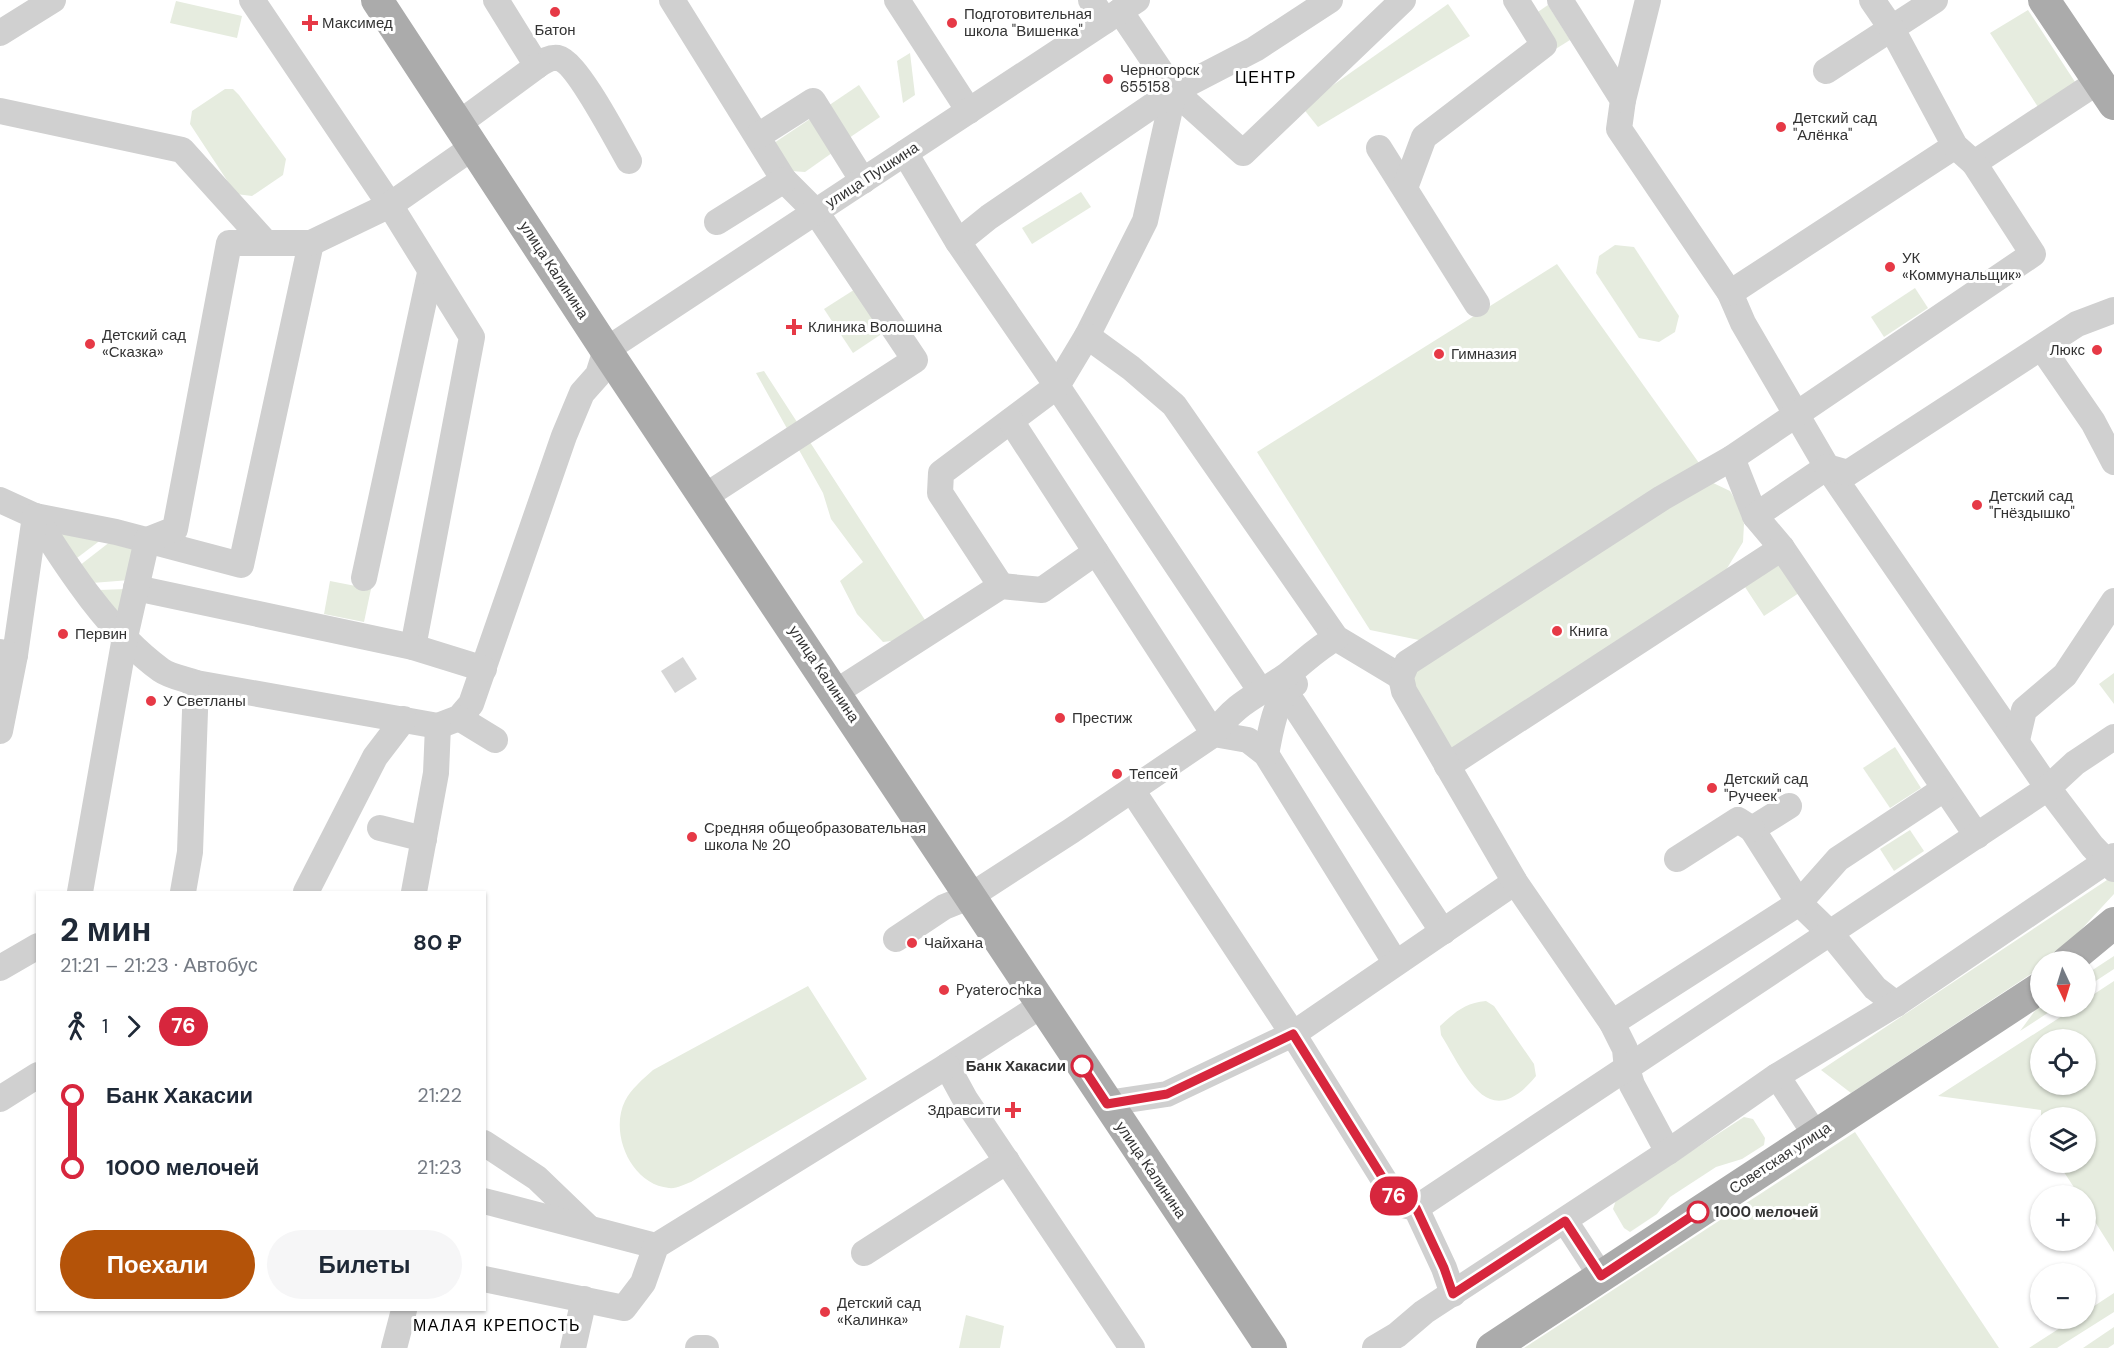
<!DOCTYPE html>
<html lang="ru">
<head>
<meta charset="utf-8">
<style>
	:root { --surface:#fff; --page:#f6f6f7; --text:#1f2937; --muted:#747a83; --accent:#b45309 }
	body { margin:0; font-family:"DM Sans",sans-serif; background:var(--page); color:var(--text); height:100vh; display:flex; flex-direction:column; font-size:22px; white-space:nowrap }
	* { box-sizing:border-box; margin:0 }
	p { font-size:20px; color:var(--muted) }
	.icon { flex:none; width:33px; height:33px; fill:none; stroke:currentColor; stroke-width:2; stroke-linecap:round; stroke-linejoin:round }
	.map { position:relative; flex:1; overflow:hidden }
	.side { position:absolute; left:36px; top:891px; width:450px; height:420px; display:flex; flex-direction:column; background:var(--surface); border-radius:0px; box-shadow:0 2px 4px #0004 }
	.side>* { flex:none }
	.badge { padding:0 12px; border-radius:20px; font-size:21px; line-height:39px }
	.needle { width:39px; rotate:176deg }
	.controls { position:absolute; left:2030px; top:951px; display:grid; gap:12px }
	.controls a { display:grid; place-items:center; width:66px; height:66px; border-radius:50%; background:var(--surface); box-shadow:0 2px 4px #0004; font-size:30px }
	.map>.badge { position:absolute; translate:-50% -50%; box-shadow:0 0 0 3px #fff }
	.legs { display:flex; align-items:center; gap:9px; height:66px; padding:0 24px; font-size:20px }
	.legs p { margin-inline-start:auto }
	.overview { display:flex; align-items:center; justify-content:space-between; height:102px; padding:0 24px }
	h1 { font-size:33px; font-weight:700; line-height:45px }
	.button { display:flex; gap:12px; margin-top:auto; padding:12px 24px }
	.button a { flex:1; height:69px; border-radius:36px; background:var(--accent); color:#fff; font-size:24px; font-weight:700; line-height:69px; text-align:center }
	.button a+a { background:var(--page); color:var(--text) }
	ul { padding:0 24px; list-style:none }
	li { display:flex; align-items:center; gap:21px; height:72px; font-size:22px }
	li i { display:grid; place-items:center; width:9px; height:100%; margin:0 8px; background:currentColor }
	li i::after { content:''; width:15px; height:15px; margin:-8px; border:4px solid; border-radius:50%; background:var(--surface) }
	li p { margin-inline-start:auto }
	li:first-child i { background:linear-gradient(#0000 50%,currentColor 0) }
	li:last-child i { background:linear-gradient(currentColor 50%,#0000 0) }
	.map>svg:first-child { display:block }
	.green { fill:#e6ecdf; fill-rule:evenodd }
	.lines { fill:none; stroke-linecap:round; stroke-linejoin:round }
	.minor-tunnel { stroke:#d6d6d6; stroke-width:26; stroke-dasharray:26 13; stroke-linecap:butt }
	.minor { stroke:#d0d0d0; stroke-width:26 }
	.major { stroke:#ababab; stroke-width:32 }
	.line-1-casing { stroke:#fff; stroke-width:14 }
	.line-1 { stroke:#d7263d; stroke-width:9 }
	.poi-dot { fill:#e63946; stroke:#fff; stroke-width:2 }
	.stop-1-dot { fill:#fff; stroke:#d7263d; stroke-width:3 }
	.labels { text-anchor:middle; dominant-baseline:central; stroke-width:6; stroke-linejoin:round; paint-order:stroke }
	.poi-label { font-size:15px; fill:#333; stroke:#fff; text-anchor:start }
	.street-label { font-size:15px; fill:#333; stroke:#fff }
	.stop-label { font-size:15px; font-weight:bold; fill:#333; stroke:#fff; text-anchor:end }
	.neighbourhood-label { font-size:16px; letter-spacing:1.5px; fill:#000; stroke:#fff }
</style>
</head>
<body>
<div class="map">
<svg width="2114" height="1348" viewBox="0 0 2114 1348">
	<rect width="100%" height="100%" fill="#fff"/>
	<g class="green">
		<path d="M176,1L242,16L237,38L170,23Z"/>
		<path d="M1448,4L1470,36L1318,127L1302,107Z"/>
		<path d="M1548,5L1570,40L1554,50L1532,16Z"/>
		<path d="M2028,10L2077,85L2038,107L1990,33Z"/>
		<path d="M910,53L915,95L903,103L897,61Z"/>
		<path d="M859,85L880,117L846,140L825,108Z"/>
		<path d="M225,89H233L239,95L286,159L283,175L252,196L236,194L190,124L192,111Z"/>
		<path d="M816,115L839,148L805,172L791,171L774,143Z"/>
		<path d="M1081,192L1091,207L1032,244L1022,228Z"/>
		<path d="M1615,245L1634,247L1679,316L1675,332L1659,342L1639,338L1596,273L1599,256Z"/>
		<path d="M1557,264L1699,463L1424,641L1370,630L1257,452Z"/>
		<path d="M860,286L883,321L880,335L853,353L824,309Z"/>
		<path d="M1915,288L1928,308L1884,337L1871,317Z"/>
		<path d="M764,371L925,620L917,638L883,642L857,614L840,581L863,562L831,519L823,493L756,373Z"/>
		<path d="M1709,481L1730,491L1740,508L1744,524L1743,542L1726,570L1447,755L1411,692L1416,664Z"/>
		<path d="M46,523L106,536L73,561Z"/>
		<path d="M115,538L139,544L130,580L92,583L79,566Z"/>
		<path d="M1778,560L1799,593L1764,616L1743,584Z"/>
		<path d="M330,581L371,589L364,622L324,614Z"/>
		<path d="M127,589L120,618L98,590Z"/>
		<path d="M2114,673V704L2099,684Z"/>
		<path d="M1895,747L1921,788L1890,808L1863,768Z"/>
		<path d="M1910,830L1924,851L1894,871L1880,849Z"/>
		<path d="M2110,878H2114V894L2053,960L2040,962V968L1851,1093L1821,1070Z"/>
		<path d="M2114,956V969L2085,988V975Z"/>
		<path d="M2114,981V1252L2085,1206V1196L2079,1195L2058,1163L2085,1162V1118L2041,1117V1110L1938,1096L2076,1007L2085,1006V1000ZM2040,1040H2085V1084H2040Z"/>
		<path d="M808,986L867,1079L691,1182C685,1184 676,1189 669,1188C631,1185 609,1133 625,1101C631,1089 643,1079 653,1070Z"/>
		<path d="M1486,1001L1494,1006L1534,1064L1536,1076C1488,1135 1466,1075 1441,1035L1440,1026C1455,1012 1465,1003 1486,1001Z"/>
		<path d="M2057,1007L2020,1031L2037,1008Z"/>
		<path d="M1744,1117L1753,1119L1765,1138L1764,1145L1742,1159L1716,1167L1670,1197L1657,1214L1630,1232L1624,1228L1613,1209L1616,1200Z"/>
		<path d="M1855,1132L1999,1348H1524Z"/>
		<path d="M2114,1293V1312L2057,1348H2029L2074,1319L2085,1318V1312Z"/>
		<path d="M966,1315L1004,1326L1000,1348H959Z"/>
		<path d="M2114,1327V1344L2108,1348H2083Z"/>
	</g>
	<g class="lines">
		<path class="minor-tunnel" d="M668,682L693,666"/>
		<g class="minor">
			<path d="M496,0L537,66C544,61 550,57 558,58C577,62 618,142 629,161"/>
			<path d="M672,0L784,180L816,212L915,360L704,497"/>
			<path d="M897,0L969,111"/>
			<path d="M1091,0L1105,21"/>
			<path d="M1560,0L1623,100L1619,129L1730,293L1743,323L1827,467L2048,788L2092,846L2114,869"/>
			<path d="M1120,11L1174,91L1243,153L1403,0"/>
			<path d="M0,33L53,0"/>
			<path d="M1826,71L1935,0"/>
			<path d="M1174,91L1145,221L1087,336L1057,386L1260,690"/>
			<path d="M1623,100L1648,0"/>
			<path d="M0,111L182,150L266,243"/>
			<path d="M458,124L537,66"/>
			<path d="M758,136L813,101L863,181"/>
			<path d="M1379,148L1477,304"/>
			<path d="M905,153L958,242L1057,386L941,473L940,493L1001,586"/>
			<path d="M1974,163L2099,81"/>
			<path d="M1405,188L1424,137L1544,45L1516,0"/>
			<path d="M717,222L784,180"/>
			<path d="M958,242L989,217L1174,91L1255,49L1330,0"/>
			<path d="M1730,293L1955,146"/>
			<path d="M1087,336L1131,368L1174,405L1336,638L1401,677"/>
			<path d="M2042,348L2093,422L2114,462"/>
			<path d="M1732,458L1755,516"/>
			<path d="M1827,467L1755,516L1782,548L1977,836"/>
			<path d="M1827,467L1848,473L2077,324L2114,310"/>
			<path d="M0,500L35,516L116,532L241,565L311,243"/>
			<path d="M35,516C68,569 110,633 161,670C171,677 186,679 196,683L438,726L459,718L471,704L564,436L582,393L598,375L606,350L1137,0"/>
			<path d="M1096,552L1214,734L1248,740L1266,754L1395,962"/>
			<path d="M364,578L430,273"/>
			<path d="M136,588L413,647L472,337L390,205L252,0"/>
			<path d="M413,647L484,669"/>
			<path d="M0,652L15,655L35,516"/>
			<path d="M1285,691L1443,932"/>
			<path d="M836,692L1001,586L1042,590L1096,552L1011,421"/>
			<path d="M459,718L495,740"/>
			<path d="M0,731L15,655"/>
			<path d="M2017,740L2024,710L2065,675L2114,601"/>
			<path d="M1266,754C1271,731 1274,699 1295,684"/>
			<path d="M1447,766L1782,548"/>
			<path d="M1132,790L1293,1034L1399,1204L1416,1208L1444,1268L1453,1294"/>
			<path d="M1789,806L1752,829L1799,903L1831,934L1875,988L1896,1004"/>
			<path d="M380,828L424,839"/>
			<path d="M1677,859L1738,820L1752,829"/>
			<path d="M80,892L125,637L147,540L175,529L229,243H311L390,205L473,147"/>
			<path d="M183,892L190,852L196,683"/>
			<path d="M306,892L375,757L404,719"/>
			<path d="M414,892L436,773L438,726"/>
			<path d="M896,939L944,907L969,897L1071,831L1214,734C1237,701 1256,697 1287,675C1304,662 1317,648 1336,638"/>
			<path d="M0,968L38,946"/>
			<path d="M1042,1005L947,1066L965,1099L1132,1348"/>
			<path d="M1612,1023L1799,903L1838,859L1944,789"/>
			<path d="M1777,1076L1815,1134"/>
			<path d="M0,1099L38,1075"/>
			<path d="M1107,1103L1167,1094L1293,1034L1515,882"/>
			<path d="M484,1143L537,1178L589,1228"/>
			<path d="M1668,1152L1632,1085L1627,1069L1625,1049L1612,1023L1515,882L1404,691L1401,677L1407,663L1662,498L1732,458L2033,254L1974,163L1955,146L1892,29L1872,0"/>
			<path d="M484,1201L656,1246"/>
			<path d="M1416,1208L2048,788L2075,763L2114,737"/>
			<path d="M1565,1221L1601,1276"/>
			<path d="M864,1253L1007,1161"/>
			<path d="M484,1279L624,1308L643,1283L656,1246L947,1066"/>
			<path d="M394,1348L404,1310"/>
			<path d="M573,1348L584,1299"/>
			<path d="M698,1348H706"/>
			<path d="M1375,1348L1397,1335L1424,1312L1668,1152L1777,1076L1896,1004L2114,856"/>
		</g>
		<g class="major">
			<path d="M377,0L606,350L1271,1348"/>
			<path d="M2044,0L2114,104"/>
			<path d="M2067,962L2114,923"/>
			<path d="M1492,1348L2040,988"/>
		</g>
	</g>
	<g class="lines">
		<defs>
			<path id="line-1" d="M1082,1066L1107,1104L1167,1094L1293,1034L1399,1204L1416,1208L1444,1268L1453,1294L1565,1221L1601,1276L1698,1212"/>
		</defs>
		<use href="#line-1" class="line-1-casing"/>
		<use href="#line-1" class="line-1"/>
	</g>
	<g class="poi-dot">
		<circle cx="555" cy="12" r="6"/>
		<path d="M307 14h6v6h6v6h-6v6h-6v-6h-6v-6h6z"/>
		<circle cx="952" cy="23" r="6"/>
		<circle cx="1108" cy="79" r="6"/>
		<circle cx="1781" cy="127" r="6"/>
		<circle cx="1890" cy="267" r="6"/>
		<path d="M791 318h6v6h6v6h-6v6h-6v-6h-6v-6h6z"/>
		<circle cx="90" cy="344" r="6"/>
		<circle cx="2097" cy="350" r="6"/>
		<circle cx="1439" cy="354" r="6"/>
		<circle cx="1977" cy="505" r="6"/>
		<circle cx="1557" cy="631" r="6"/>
		<circle cx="63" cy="634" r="6"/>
		<circle cx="151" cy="701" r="6"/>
		<circle cx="1060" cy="718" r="6"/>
		<circle cx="1117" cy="774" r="6"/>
		<circle cx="1712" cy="788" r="6"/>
		<circle cx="692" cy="837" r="6"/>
		<circle cx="912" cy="943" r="6"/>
		<circle cx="944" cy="990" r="6"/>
		<path d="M1010 1101h6v6h6v6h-6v6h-6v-6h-6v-6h6z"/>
		<circle cx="825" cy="1312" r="6"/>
	</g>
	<g class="stop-1-dot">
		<circle cx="1082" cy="1066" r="10"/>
		<circle cx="1698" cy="1212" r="10"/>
	</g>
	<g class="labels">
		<g class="poi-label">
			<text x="964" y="14">Подготовительная<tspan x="964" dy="17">школа "Вишенка"</tspan></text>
			<text x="322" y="23">Максимед</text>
			<text x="555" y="30" text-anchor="middle">Батон</text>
			<text x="1120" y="70">Черногорск<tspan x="1120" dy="17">655158</tspan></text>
			<text x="1793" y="118">Детский сад<tspan x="1793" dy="17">"Алёнка"</tspan></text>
			<text x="1902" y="258">УК<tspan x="1902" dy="17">«Коммунальщик»</tspan></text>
			<text x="808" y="327">Клиника Волошина</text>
			<text x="102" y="335">Детский сад<tspan x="102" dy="17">«Сказка»</tspan></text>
			<text x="2085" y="350" text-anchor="end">Люкс</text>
			<text x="1451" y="354">Гимназия</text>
			<text x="1989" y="496">Детский сад<tspan x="1989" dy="17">"Гнёздышко"</tspan></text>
			<text x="1569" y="631">Книга</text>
			<text x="75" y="634">Первин</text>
			<text x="163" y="701">У Светланы</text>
			<text x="1072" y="718">Престиж</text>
			<text x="1129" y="774">Тепсей</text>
			<text x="1724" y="779">Детский сад<tspan x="1724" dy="17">"Ручеек"</tspan></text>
			<text x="704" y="828">Средняя общеобразовательная<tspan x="704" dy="17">школа № 20</tspan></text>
			<text x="924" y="943">Чайхана</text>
			<text x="956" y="990">Pyaterochka</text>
			<text x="1001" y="1110" text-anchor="end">Здравсити</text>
			<text x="837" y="1303">Детский сад<tspan x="837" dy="17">«Калинка»</tspan></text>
		</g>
		<g class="street-label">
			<text transform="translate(872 175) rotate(-33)">улица Пушкина</text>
			<text transform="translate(554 270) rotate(57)">улица Калинина</text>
			<text transform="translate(824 674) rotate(56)">улица Калинина</text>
			<text transform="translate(1780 1158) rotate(-33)">Советская улица</text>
			<text transform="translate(1151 1170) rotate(56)">улица Калинина</text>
		</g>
		<g class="stop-label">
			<text x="1066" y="1066">Банк Хакасии</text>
			<text x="1714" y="1212" text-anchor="start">1000 мелочей</text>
		</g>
		<g class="neighbourhood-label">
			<text x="1266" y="77">ЦЕНТР</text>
			<text x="497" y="1325">МАЛАЯ КРЕПОСТЬ</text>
		</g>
	</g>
</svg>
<div class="controls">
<a><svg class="needle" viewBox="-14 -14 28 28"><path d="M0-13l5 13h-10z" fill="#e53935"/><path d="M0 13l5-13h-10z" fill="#747a83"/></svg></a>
<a><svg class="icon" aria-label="locate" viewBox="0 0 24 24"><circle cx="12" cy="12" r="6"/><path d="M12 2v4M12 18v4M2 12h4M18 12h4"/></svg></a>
<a><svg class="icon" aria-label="layers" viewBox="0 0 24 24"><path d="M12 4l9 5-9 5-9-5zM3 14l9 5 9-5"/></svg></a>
<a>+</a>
<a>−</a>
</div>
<b class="badge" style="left:1394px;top:1196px;background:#d7263d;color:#fff">76</b>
<section class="side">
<div class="overview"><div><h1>2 мин</h1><p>21:21 – 21:23 · Автобус</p></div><b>80 ₽</b></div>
<div class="legs"><svg class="icon" aria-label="walk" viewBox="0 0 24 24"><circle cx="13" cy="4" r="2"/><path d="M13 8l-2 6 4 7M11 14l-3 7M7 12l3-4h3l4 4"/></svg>1<svg class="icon" aria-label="forward" viewBox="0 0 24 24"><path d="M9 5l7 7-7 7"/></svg><b class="badge" style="background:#d7263d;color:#fff">76</b></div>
<ul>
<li><i style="color:#d7263d"></i><b>Банк Хакасии</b><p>21:22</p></li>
<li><i style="color:#d7263d"></i><b>1000 мелочей</b><p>21:23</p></li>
</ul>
<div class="button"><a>Поехали</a><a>Билеты</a></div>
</section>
</div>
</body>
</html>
